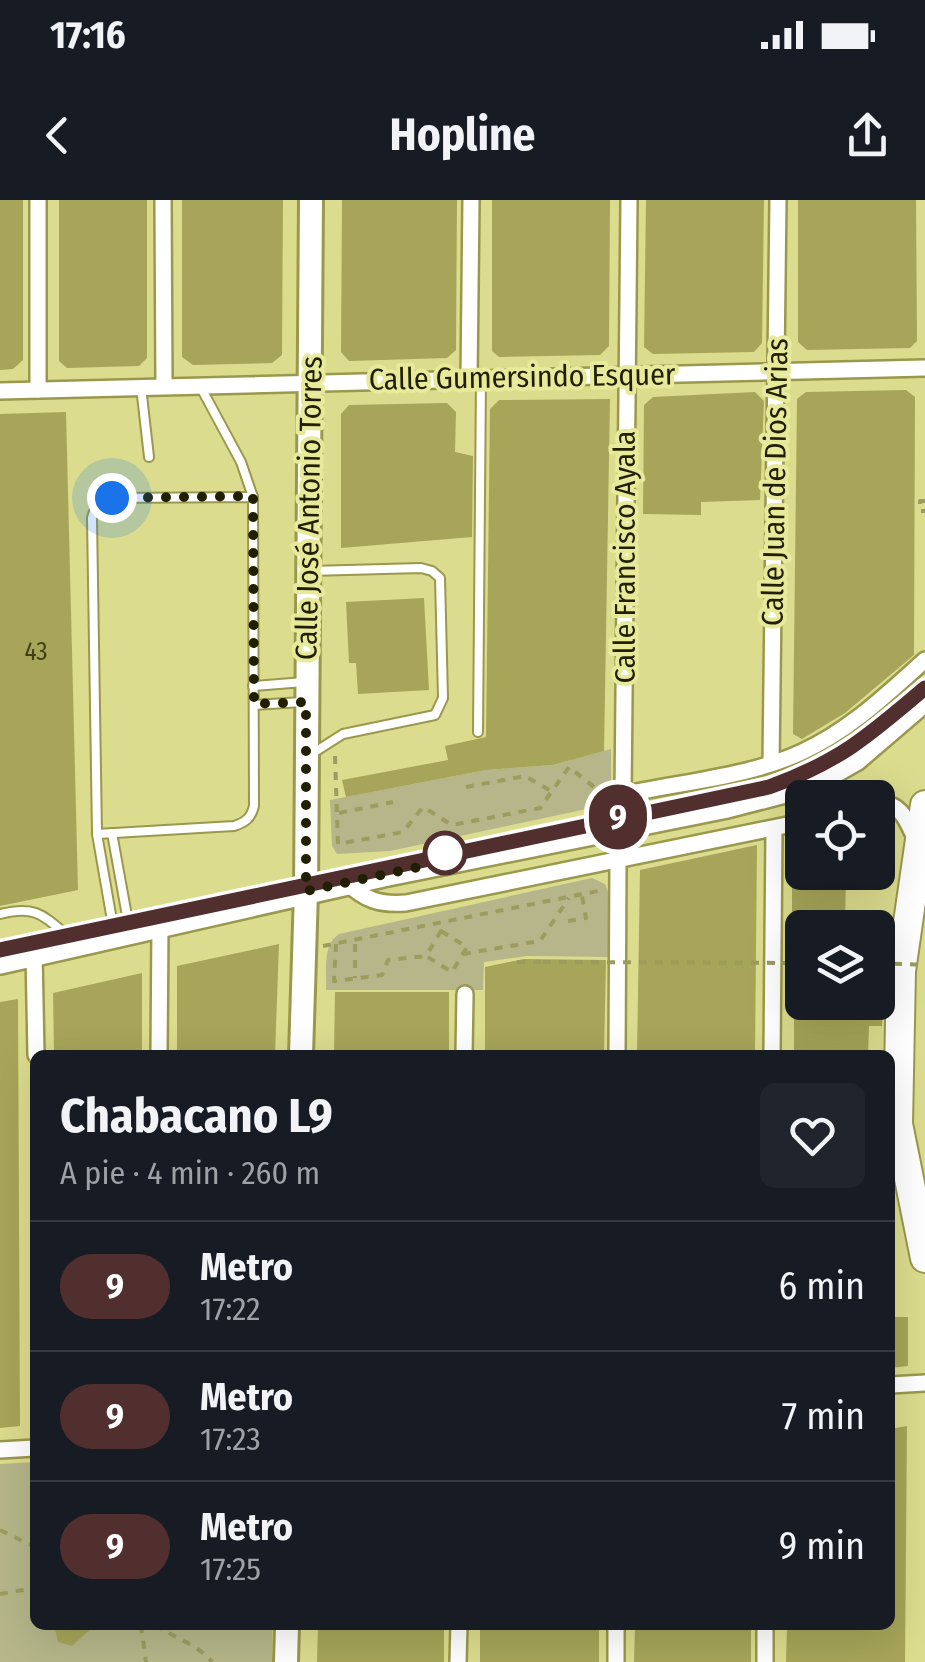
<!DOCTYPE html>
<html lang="es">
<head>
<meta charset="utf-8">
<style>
	:root { --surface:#171b24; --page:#20242c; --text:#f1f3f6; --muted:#9ea1a6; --line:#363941 }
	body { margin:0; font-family:"Fira Sans Condensed",sans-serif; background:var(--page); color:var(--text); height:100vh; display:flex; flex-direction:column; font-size:38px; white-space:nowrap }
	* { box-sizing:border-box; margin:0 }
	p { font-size:32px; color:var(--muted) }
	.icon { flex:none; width:55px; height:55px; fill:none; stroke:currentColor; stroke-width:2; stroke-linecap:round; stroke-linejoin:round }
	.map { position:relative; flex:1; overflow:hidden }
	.drawer { position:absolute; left:30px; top:850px; width:865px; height:580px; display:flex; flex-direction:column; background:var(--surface); border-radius:15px; box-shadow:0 10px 40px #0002 }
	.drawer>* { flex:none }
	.badge { padding:0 20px; border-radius:32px; font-size:35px; line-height:65px }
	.controls { position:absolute; left:785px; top:580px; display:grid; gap:20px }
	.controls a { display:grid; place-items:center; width:110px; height:110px; border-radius:15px; background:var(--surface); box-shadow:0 10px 40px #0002; font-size:50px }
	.you { position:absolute; width:50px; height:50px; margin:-25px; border:8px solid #fff; border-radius:50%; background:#1a73e8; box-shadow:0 0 0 15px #1a73e833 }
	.map>.badge { position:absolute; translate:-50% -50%; box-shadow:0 0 0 5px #fff }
	.round { display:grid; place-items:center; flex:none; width:105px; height:105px; border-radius:15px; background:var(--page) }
	.summary { display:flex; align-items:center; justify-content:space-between; height:170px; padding:0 30px }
	h1 { font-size:48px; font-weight:700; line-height:75px }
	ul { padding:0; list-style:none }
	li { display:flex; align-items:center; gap:30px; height:130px; padding:0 30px; border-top:2px solid var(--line) }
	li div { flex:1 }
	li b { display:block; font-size:38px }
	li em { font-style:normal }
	li .badge { min-width:110px; font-weight:700; text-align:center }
	.status { display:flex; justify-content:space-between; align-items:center; height:70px; padding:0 50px; background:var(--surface); direction:ltr }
	.status svg { height:28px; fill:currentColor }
	header { display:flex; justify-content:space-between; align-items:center; height:130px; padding:0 30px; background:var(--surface); font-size:45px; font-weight:700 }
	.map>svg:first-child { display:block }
	.green { fill:#b6b68a }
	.building { fill:#a6a559 }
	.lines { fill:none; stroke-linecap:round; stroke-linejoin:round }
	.lane-casing { stroke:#9a984c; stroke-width:12 }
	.street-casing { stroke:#9a984c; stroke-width:20 }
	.secondary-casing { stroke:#9a984c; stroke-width:28 }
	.primary-casing { stroke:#9a984c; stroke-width:30 }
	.highway-casing { stroke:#9a984c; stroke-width:32 }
	.path { stroke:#9c9c5e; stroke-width:4; stroke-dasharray:8 8; stroke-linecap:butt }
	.lane { stroke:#fff; stroke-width:8 }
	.street { stroke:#fff; stroke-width:15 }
	.secondary { stroke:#fff; stroke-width:22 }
	.primary { stroke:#fff; stroke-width:25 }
	.highway { stroke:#fff; stroke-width:28 }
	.path-bridge { stroke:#9c9c5e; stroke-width:4; stroke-dasharray:8 8; stroke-linecap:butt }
	.line-casing { stroke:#fff; stroke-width:22 }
	.line { stroke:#512f2e; stroke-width:15 }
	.walk { stroke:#201f01; stroke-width:10; stroke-dasharray:0 18 }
	.stop-dot { fill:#fff; stroke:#512f2e; stroke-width:5 }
	.labels { text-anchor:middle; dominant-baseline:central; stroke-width:8; stroke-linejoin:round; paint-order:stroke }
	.number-label { font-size:25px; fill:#424017 }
	.street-label { font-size:30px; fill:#201f01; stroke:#e9e99b }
</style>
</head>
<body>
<div class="status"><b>17:16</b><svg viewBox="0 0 49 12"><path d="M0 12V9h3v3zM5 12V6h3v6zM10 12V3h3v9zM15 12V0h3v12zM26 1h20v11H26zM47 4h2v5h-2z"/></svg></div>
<header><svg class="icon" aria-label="back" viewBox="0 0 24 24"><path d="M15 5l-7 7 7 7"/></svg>Hopline<svg class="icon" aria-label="share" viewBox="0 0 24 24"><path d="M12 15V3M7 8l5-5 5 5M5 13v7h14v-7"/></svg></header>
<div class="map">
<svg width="925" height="1462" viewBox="0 0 925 1462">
	<rect width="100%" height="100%" fill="#dcdc8e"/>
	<g class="green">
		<path d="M611,549V592L624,601L390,651L337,654L332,646L330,600L486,570L553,565Z"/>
		<path d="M592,678L605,684L610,697V757L527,756L484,762L483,790H326C327,771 322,745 339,734Z"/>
		<path d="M35,1262V1425H272V1462H0V1264Z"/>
	</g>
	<g class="building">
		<path d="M0,0H23V160L13,169L0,170Z"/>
		<path d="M59,0H147V158L139,166L67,168L59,161Z"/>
		<path d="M182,0H283L282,155L272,163L193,165L182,157Z"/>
		<path d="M342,0H457L456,150L447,158L349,161L341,152Z"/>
		<path d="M492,0H610L609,146L600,155L499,157L492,151Z"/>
		<path d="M646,0H764L762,143L754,152L653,154L644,147Z"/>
		<path d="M798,0H916L917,141L910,148L807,150L798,142Z"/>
		<path d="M906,190L915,197L914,455L845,513L802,539L793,534L797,199L806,192Z"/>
		<path d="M755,192L764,201L760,300L701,302V315L643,314L644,205L653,197Z"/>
		<path d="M610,199L604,551L553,565L486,570L346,597L342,580L448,560L445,546L486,537L490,209L499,200Z"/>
		<path d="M447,203L456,212L455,252L473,256L472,337L341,348V214L349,205Z"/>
		<path d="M66,212L78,690L0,706V214Z"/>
		<path d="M424,398L429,490L358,494L356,463H349L346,402Z"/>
		<path d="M757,645L755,855H637L640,670Z"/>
		<path d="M792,672H846L845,728H792Z"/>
		<path d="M279,744L275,855H177V766Z"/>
		<path d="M524,759L606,760L604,855H485V767Z"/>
		<path d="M142,773V855H54L53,793Z"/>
		<path d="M335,792H449V855H334Z"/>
		<path d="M18,799L20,1226L0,1228V802Z"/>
		<path d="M794,802H870V807H883L882,826H869L868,855H794Z"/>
		<path d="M890,1117H908V1166L890,1168Z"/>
		<path d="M907,1226L905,1462H786L787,1425H890V1229Z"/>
		<path d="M54,1425H95L72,1446L58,1442Z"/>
		<path d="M318,1425H444V1462H317Z"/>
		<rect x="480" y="1425" width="119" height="37"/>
		<path d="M635,1425H751V1462H634Z"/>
	</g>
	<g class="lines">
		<defs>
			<g id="lane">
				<path d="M200,186L241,262L253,297"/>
				<path d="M141,187L149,257"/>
				<path d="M253,486L304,482"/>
				<path d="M254,505L302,502"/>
				<path d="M478,532L481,178"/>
				<path d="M310,555L343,534L435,515L443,498L440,378L432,371L421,368L310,371"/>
				<path d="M112,633L129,727"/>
				<path d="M97,634L234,626C246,622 251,618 254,606L253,297L112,298C100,301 95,306 92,318L97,634L114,732"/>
				<path d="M0,714C36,705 43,715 70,738"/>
			</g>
			<g id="street">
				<path d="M163,0L164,186"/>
				<path d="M629,0L623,595C681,582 748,577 802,552C850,530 886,495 925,460"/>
				<path d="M469,178L471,0"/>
				<path d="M38,190V0"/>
				<path d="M0,191L925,168"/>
				<path d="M771,563L778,0"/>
				<path d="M878,604C902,601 908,624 917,642"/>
				<path d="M346,682C365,700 379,705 406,703L802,622"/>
				<path d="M34,753L36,855"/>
				<path d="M159,855L160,725"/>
				<path d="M464,855L465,794"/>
				<path d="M617,855L618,662"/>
				<path d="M772,855L774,629"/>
				<path d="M890,1185L925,1183"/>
				<path d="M0,1250L35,1248"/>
				<path d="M458,1462L459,1425"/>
				<path d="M616,1462V1425"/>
				<path d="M765,1462V1425"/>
			</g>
			<g id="secondary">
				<path d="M301,855L306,691L311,0"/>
				<path d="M286,1462L287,1425"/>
			</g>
			<path id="primary" d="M0,761L383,674L727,605L789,589L823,576L855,558L925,498"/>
			<path id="highway" d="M925,605L901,771L898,924L925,1058"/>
		</defs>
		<use href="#lane" class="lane-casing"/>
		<use href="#street" class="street-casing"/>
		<use href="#secondary" class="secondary-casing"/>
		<use href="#primary" class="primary-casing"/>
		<use href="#highway" class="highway-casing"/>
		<g class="path">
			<path d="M925,301H920V311H925"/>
			<path d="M335,556L338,644L403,632L423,607L452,625L540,608L569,567L599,591L605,589"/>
			<path d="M466,587L525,576L551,591"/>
			<path d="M339,613L393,602"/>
			<path d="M568,721L586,718L582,696"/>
			<path d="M441,731L467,747L452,772L426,756Z"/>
			<path d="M336,744L334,781L382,775L388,760L426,756"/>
			<path d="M355,744V778"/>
			<path d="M323,746L603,690"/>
			<path d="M463,754L540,741L569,698"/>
			<path d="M517,762H543"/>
			<path d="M0,1330L35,1347"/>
			<path d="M0,1394L35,1388"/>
			<path d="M141,1425L146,1462"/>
			<path d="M155,1425C173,1437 199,1445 212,1462"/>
		</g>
		<use href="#lane" class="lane"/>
		<use href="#street" class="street"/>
		<use href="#secondary" class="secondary"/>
		<use href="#primary" class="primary"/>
		<use href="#highway" class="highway"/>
		<g class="path-bridge">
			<path d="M543,762L802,763"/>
			<path d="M878,763L925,765"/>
		</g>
	</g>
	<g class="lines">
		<defs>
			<path id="line" d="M0,750L769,587C839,562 870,535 925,488"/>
		</defs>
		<use href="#line" class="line-casing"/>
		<use href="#line" class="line"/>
		<path class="walk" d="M112,298L253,296L254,504L306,502V691L456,659L445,653"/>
	</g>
	<circle class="stop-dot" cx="445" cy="653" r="20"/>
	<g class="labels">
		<g class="number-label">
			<text x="36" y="452">43</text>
		</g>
		<g class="street-label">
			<text transform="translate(522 177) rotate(-1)">Calle Gumersindo Esquer</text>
			<text transform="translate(775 282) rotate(-89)">Calle Juan de Dios Arias</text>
			<text transform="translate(309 308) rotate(-89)">Calle José Antonio Torres</text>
			<text transform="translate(625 357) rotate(-90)">Calle Francisco Ayala</text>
		</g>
	</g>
</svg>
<div class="controls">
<a><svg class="icon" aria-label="locate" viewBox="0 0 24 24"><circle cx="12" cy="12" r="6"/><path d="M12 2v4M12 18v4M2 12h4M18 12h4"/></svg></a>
<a><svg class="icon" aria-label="layers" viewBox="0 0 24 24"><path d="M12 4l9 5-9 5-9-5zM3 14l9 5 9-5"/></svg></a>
</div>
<div class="you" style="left:112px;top:298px"></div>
<b class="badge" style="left:618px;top:617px;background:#512f2e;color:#fff">9</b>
<section class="drawer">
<div class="summary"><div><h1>Chabacano L9</h1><p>A pie · 4 min · 260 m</p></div><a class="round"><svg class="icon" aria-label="heart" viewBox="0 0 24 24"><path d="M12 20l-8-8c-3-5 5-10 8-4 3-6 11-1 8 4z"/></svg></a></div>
<ul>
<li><span class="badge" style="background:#512f2e;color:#fff">9</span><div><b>Metro</b><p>17:22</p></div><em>6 min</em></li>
<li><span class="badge" style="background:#512f2e;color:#fff">9</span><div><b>Metro</b><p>17:23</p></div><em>7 min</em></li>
<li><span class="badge" style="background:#512f2e;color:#fff">9</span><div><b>Metro</b><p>17:25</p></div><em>9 min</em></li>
</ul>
</section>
</div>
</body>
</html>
